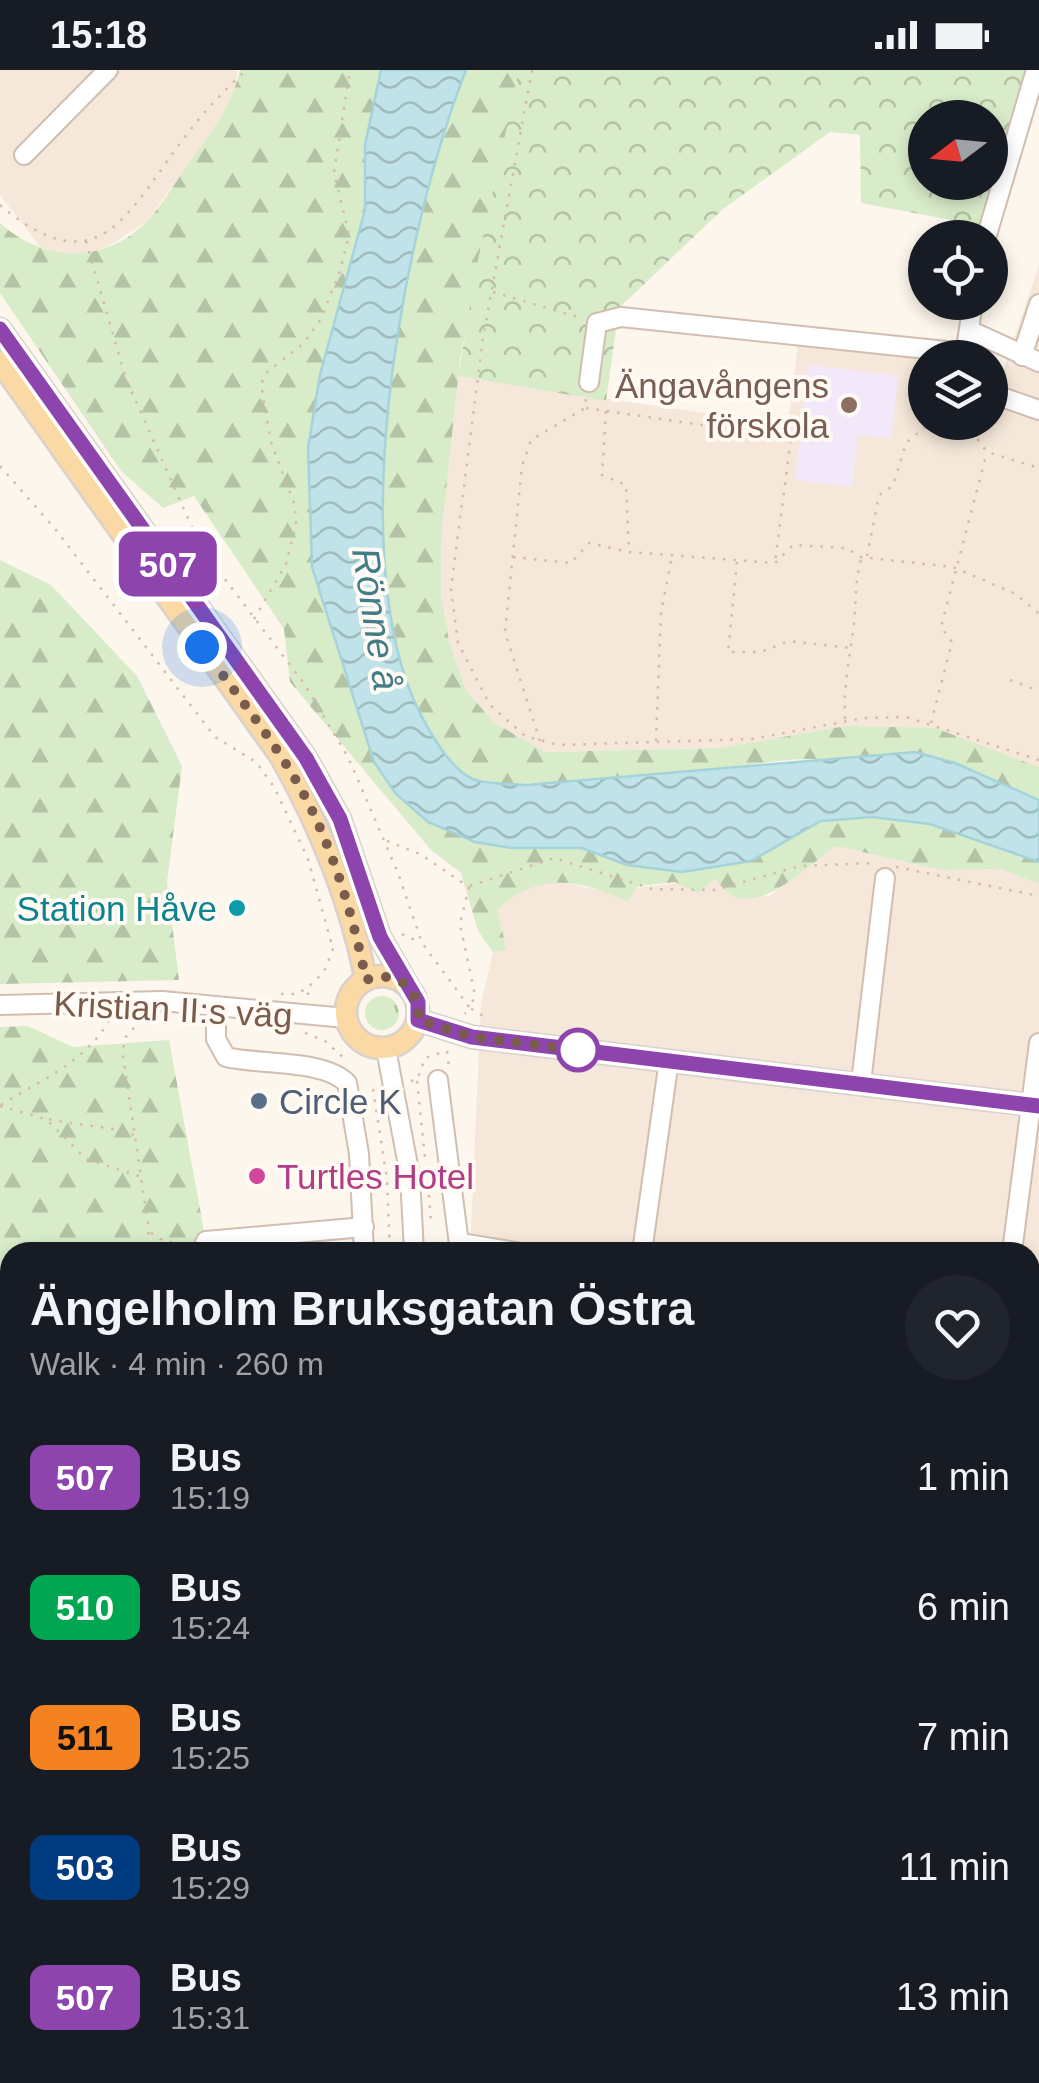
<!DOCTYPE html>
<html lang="en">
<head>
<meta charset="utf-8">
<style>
	:root { --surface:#171b24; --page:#20242c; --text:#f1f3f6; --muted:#9ea1a6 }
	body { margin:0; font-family:Arial,sans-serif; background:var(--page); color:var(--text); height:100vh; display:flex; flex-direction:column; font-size:38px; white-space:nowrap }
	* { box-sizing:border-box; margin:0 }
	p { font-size:32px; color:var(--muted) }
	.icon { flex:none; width:55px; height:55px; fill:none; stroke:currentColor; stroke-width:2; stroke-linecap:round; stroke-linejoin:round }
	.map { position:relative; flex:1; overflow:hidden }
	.side { position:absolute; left:0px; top:1172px; width:1040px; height:842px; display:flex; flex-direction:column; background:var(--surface); border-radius:30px 30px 0 0; box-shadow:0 5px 15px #0003 }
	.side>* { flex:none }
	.badge { padding:0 20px; border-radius:15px; font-size:35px; line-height:65px }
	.needle { width:65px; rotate:254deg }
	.fabs { position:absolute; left:908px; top:30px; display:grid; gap:20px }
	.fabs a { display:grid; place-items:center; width:100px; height:100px; border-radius:50%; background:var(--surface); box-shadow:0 5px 15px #0003; font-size:50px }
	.you { position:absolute; width:50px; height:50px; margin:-25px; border:8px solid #fff; border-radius:50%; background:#1a73e8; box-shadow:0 0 0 15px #1a73e833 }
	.map>.badge { position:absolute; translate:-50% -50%; box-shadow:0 0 0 5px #fff }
	.round { display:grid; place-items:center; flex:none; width:105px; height:105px; border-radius:52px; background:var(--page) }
	.summary { display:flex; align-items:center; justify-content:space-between; height:170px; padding:0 30px }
	h1 { font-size:48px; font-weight:700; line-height:75px }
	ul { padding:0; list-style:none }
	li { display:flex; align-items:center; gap:30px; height:130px; padding:0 30px }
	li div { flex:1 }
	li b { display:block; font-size:38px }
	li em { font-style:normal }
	li .badge { min-width:110px; font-weight:700; text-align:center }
	.status { display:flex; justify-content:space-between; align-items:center; height:70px; padding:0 50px; background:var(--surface); direction:ltr }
	.status svg { height:28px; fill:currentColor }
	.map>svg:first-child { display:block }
	.residential { fill:#f5e8da }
	.education { fill:#f3e8fa }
	.grass { fill:url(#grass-tufts) }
	.forest { fill:url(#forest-firs) }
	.park { fill:url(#park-crowns); fill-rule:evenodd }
	.water { fill:url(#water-waves); stroke:#a5d3da; stroke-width:2.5 }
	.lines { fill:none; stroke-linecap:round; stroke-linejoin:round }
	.minor-casing { stroke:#d1beb0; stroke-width:22 }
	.major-casing { stroke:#dad1cd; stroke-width:25 }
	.path { stroke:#d9b8a5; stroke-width:2.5; stroke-dasharray:2.5 8; stroke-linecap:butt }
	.minor { stroke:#fff; stroke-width:18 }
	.major { stroke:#fbd9a5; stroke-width:20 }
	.line-casing { stroke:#fff; stroke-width:22 }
	.line { stroke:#8e44ad; stroke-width:15 }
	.walk { stroke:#7a5c4d; stroke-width:10; stroke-dasharray:0 18 }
	.education-dot { fill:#8d6e63; stroke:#fffaf3; stroke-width:4 }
	.culture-dot { fill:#0f9aa8; stroke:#fffaf3; stroke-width:4 }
	.stop-dot { fill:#fff; stroke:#8e44ad; stroke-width:5 }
	.service-dot { fill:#5c6f8a; stroke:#fffaf3; stroke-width:4 }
	.hotel-dot { fill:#d1479c; stroke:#fffaf3; stroke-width:4 }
	.labels { text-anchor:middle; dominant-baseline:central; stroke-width:8; stroke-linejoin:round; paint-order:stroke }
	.education-label { font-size:35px; fill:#785e54; stroke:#fffaf3; text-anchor:end }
	.culture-label { font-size:35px; fill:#0d838f; stroke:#fffaf3; text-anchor:end }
	.street-label { font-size:35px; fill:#7a5c4d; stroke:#fffaf3 }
	.service-label { font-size:35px; fill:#4e5e75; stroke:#fffaf3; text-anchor:start }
	.hotel-label { font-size:35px; fill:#b23c85; stroke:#fffaf3; text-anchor:start }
	.water-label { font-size:38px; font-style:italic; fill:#437c86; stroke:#fffaf3 }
</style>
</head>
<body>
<div class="status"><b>15:18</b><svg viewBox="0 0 49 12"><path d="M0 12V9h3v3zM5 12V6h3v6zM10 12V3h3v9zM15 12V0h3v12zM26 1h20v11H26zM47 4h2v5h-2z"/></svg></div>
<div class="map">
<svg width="1039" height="2013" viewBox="0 0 1039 2013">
	<defs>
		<pattern id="grass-tufts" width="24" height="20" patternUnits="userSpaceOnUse" patternTransform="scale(2.5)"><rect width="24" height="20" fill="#d8ecc9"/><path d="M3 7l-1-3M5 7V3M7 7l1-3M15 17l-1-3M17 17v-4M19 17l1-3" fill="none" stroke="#b4c2a5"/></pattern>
		<pattern id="forest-firs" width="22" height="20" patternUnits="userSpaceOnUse" patternTransform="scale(2.5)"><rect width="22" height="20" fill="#d8ecc9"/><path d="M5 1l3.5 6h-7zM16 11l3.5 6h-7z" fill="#b4c2a5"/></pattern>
		<pattern id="park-crowns" width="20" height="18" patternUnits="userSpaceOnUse" patternTransform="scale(2.5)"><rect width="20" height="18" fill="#d8ecc9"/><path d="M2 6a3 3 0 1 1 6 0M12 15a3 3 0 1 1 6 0" fill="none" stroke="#b4c2a5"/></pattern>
		<pattern id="water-waves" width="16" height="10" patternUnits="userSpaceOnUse" patternTransform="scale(2.5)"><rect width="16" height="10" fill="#bfe3e8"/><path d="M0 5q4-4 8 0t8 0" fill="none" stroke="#a0bbbe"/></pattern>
	</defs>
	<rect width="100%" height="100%" fill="#fdf6ec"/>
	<g class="residential">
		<path d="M0,0H238L232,34L147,151L107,177L77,187L41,178L0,125Z"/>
		<path d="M1039,195V697L1008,686L777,671L720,678L544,682L493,652L466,620L449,571L441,525L442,459L458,306L788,356L800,257L936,269L974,287L925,288V352H990V295L1003,301Z"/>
		<path d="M836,776L941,800L1001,799L1039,814V2013H296L297,2005H1030V1182H470L481,934L493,882L507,880L497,840L516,822L551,810L606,822L716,808L768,827Z"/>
		<path d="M10,1579V2005H236L235,2013H0V1591Z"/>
	</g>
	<path class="education" d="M808,295L898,306L891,369L858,365L852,417L795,410Z"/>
	<circle class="grass" cx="382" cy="943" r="17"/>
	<g class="forest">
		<path d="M240,0H381L365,75V140L320,305L308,378L312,497L347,608L512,778H582L627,795L751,791L821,751L872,747L930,754L1039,792V814L1001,799L941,800L836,776C804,798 744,862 716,808L698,823L675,812L638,816L627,832C579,809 538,801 497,840L507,880L493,882L478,861L461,803L431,780L290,612L284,559L194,426L163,438L121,401L0,223V153C44,193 107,195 149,149C164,132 176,111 189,93C212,62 231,37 240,0Z"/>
		<path d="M466,0H519L460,289L442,459L441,525L449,571L466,620L493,652L545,682L720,678L846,656L935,658L1039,697V730L1009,719C946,709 879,691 815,689C788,688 759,694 732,697C685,701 637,704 589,709C552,712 513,718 477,709C458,705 440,677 430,662C336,505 402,164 466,0Z"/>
		<path d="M0,490L51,515L137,606L182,696L167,812L179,910L0,914Z"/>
		<path d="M28,956L73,977L169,970L205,1166L201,1182H10V1579L0,1591V957Z"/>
	</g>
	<path class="park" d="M519,0H1026L977,162L952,150L861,133L860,65L830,62L723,139L619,238L606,331L458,306L478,190ZM925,48H990V112H925Z"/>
	<path class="water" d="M381,0H466C403,160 336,505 428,658C438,675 454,701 473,709C487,715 510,713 526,715L915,682L955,693L1039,730V792L930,754L872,747L821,751L751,791L682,802L627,795L582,778H512L475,772L428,752L396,724L374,692L312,497L308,378L320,305L365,140V75Z"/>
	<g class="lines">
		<defs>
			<g id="minor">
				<path d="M24,85L108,0"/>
				<path d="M986,168L1036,0"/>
				<path d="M969,260L1039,292"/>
				<path d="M967,272L973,232"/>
				<path d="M1022,286L1039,234"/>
				<path d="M589,312L597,253L621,247L965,283"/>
				<path d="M990,323L1039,340"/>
				<path d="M0,935L162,931L346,948"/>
				<path d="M216,937V969L226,987C258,995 323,989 347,1013L359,1084L364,1182"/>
				<path d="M386,979L410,1106L414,1182"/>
				<path d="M438,1010L460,1182"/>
				<path d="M861,1013L885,808"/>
				<path d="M461,1173L516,1182"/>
				<path d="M201,1182L206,1171L364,1157"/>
				<path d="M642,1182L669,990"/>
				<path d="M1012,1182L1039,973"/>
				<path d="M1030,1253L1039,1254"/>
				<path d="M1030,1452L1039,1453"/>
				<path d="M0,1596L5,1603"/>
				<path d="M1030,1665L1039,1666"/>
				<path d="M0,1781L10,1783"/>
				<path d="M1030,1925L1039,1926"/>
				<path d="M0,1998L10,2001"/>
				<path d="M26,2005L57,2013"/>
				<path d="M99,2013L100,2005"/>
				<path d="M217,2013L218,2005"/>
				<path d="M514,2013L516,2005"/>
				<path d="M893,2013L894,2005"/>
			</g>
			<g id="major">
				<path d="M0,259L306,688L340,749L380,867L408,916"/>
				<path d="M0,292L281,687C321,758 350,829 366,910"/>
				<circle cx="382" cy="942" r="36"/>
				<path d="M418,950L472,967L1039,1036"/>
			</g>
		</defs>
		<use href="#minor" class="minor-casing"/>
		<use href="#major" class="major-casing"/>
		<g class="path">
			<path d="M532,0L483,268L451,519L458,573L490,635L525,666L558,675L752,669L864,648L906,647L1039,690"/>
			<path d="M0,135C102,221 129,138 188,63C205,40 225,20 246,0"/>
			<path d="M86,171L126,309L191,455L224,508L303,612L348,687L398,803L422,873L470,938L465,944"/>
			<path d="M493,222L581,248"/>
			<path d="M586,338L791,368L775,492"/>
			<path d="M606,341L602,405L626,415L629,481"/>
			<path d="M965,352L987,382L1039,398"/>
			<path d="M0,396L56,460L215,667L256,692L274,717L308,789L333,879"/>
			<path d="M867,486L879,425L893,416L906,373L931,352"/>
			<path d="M513,487L571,493L589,473L629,482L775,493L793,475L846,478L861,487L953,497L1016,524L1039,544"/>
			<path d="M737,492L728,582H761L789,571L850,578"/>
			<path d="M254,549L286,494L296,455L295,436L271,372L261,314L267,302L303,274L321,249L340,201L349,165L334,102L350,0"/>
			<path d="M1010,610L1039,621"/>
			<path d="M845,649C843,616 850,587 854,553C856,531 855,512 861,490"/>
			<path d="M931,653L952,572L941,557L987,382"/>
			<path d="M540,671L505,562L522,396L531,370L585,338L586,328"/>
			<path d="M656,671L661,543L672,486"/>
			<path d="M387,771L420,784L469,817L460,854L475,925L470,938L488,949"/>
			<path d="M896,797L1039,826"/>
			<path d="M470,816L554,788L652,819L715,820L800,796L874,793"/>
			<path d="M402,864L421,873"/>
			<path d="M281,924H297L307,918"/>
			<path d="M308,925V917L324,902L333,879L341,878"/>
			<path d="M141,950L124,969L123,986L149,1161L145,1182"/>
			<path d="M305,963L325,971L346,990"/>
			<path d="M447,981L449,998"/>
			<path d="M411,1011L417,1010L425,988L446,981"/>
			<path d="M417,1011L425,1088"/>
			<path d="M373,1019L387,1109L390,1182"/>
			<path d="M1,1035C42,1009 85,993 110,949"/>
			<path d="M0,1036L46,1049L86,1089L139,1106"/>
			<path d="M49,1049C78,1056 107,1055 134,1065"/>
			<path d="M429,1125L431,1152"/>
			<path d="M151,1163L164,1171L185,1174"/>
			<path d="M0,1444L10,1432"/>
			<path d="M0,1570L10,1573"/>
			<path d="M276,2013L282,2005"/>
		</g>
		<use href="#minor" class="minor"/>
		<use href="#major" class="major"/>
	</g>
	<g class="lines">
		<defs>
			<path id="line" d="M0,259L306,688L340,749L380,867L418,932V950L472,967L1039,1036"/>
		</defs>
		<use href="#line" class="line-casing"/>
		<use href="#line" class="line"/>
		<path class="walk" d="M202,577C242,632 288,687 316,749C339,799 355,855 366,910C395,899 422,918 418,950L472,967L578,980"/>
	</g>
	<circle class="education-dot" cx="849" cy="335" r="10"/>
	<circle class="culture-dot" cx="237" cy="838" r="10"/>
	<circle class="stop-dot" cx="578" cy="980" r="20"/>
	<circle class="service-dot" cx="259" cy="1031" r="10"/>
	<circle class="hotel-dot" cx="257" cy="1106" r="10"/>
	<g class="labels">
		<g class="education-label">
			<text x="829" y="315">Ängavångens<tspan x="829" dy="40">förskola</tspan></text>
		</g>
		<g class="culture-label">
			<text x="217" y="838">Station Håve</text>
		</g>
		<g class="street-label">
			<text transform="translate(173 939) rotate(3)">Kristian II:s väg</text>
		</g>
		<g class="service-label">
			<text x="279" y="1031">Circle K</text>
		</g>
		<g class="hotel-label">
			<text x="277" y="1106">Turtles Hotel</text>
		</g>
		<g class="water-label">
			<text transform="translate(376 549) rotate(81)">Rönne å</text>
		</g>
	</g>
</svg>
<div class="fabs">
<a><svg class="needle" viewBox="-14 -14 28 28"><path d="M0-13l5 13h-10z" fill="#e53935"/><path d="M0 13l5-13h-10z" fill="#9ea1a6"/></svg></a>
<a><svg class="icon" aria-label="locate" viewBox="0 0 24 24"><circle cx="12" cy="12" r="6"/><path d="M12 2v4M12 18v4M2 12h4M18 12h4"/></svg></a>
<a><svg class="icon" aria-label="layers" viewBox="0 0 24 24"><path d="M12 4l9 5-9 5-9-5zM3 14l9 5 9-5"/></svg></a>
</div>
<div class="you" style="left:202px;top:577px"></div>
<b class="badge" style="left:168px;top:494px;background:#8e44ad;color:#fff">507</b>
<section class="side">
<div class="summary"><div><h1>Ängelholm Bruksgatan Östra</h1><p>Walk · 4 min · 260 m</p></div><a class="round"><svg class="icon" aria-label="heart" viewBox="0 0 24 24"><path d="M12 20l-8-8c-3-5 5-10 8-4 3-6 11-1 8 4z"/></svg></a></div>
<ul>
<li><span class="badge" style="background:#8e44ad;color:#fff">507</span><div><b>Bus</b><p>15:19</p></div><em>1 min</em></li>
<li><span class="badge" style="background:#00a651;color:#fff">510</span><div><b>Bus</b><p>15:24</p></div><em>6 min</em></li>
<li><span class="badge" style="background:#f58220;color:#111">511</span><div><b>Bus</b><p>15:25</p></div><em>7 min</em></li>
<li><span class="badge" style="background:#003b80;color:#fff">503</span><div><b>Bus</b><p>15:29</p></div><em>11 min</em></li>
<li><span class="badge" style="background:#8e44ad;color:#fff">507</span><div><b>Bus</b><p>15:31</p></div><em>13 min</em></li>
</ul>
</section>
</div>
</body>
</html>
